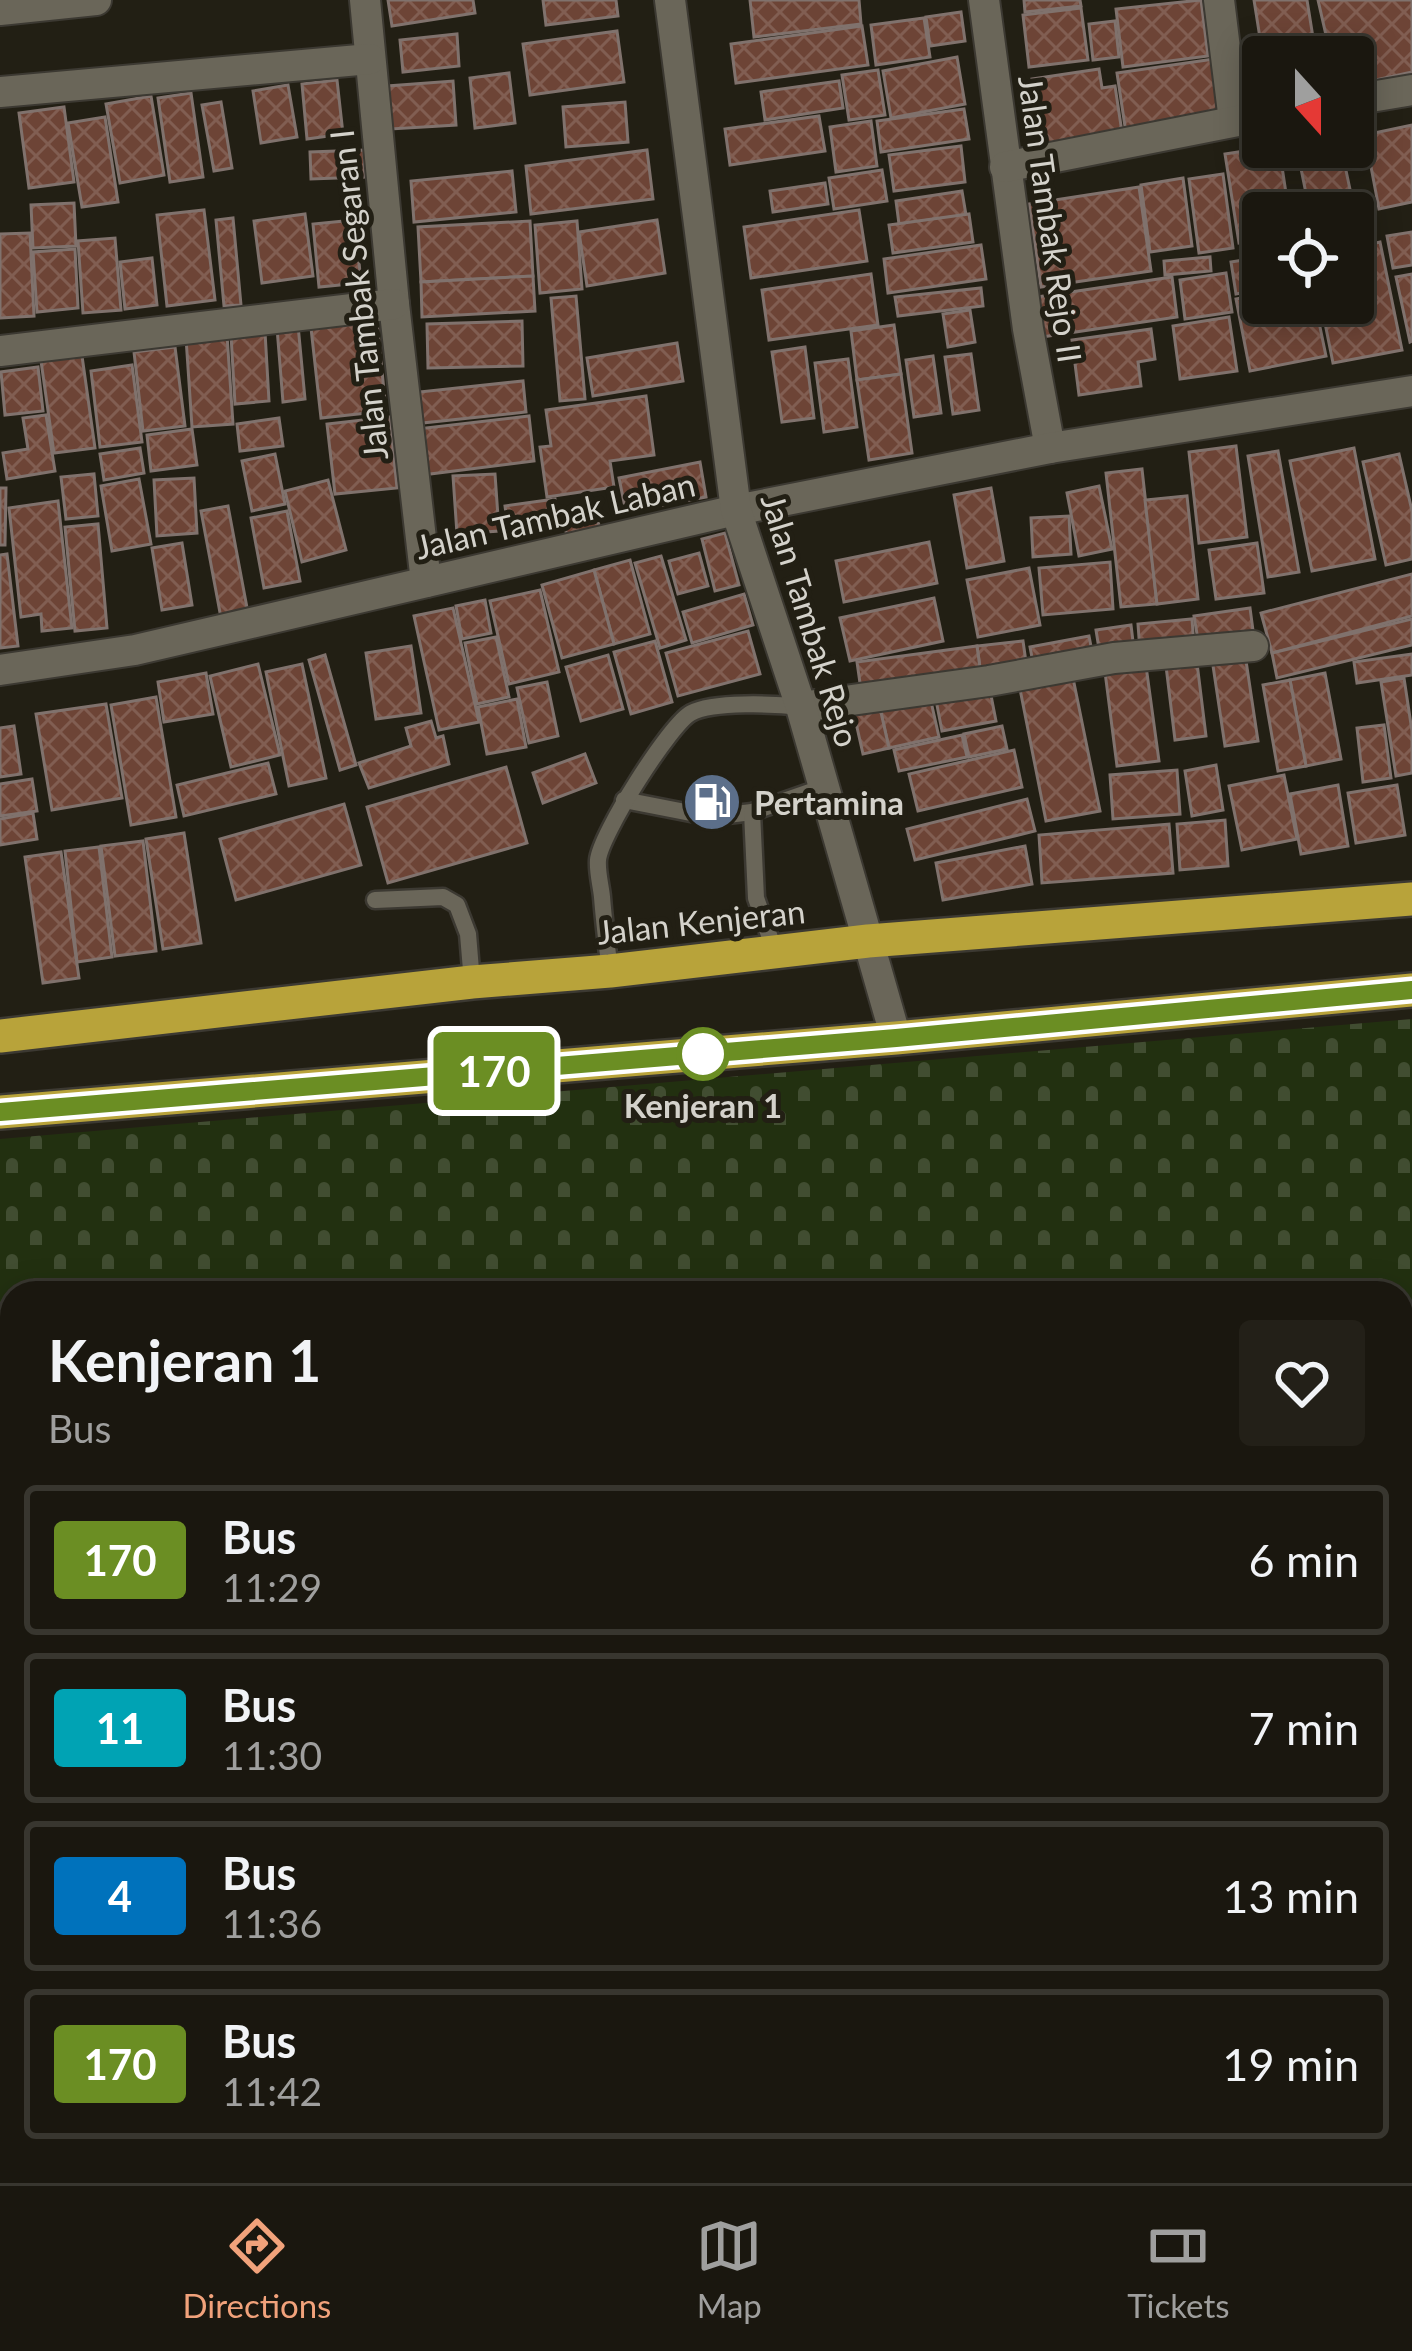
<!DOCTYPE html>
<html lang="en">
<head>
<meta charset="utf-8">
<style>
	:root { --surface:#1a170f; --page:#232018; --text:#f1f3f6; --muted:#9f9f9e; --line:#38362f; --accent:#f1a27b }
	body { margin:0; font-family:Lato,sans-serif; background:var(--page); color:var(--text); height:100vh; display:flex; flex-direction:column; font-size:45px; white-space:nowrap }
	* { box-sizing:border-box; margin:0 }
	p { font-size:39px; color:var(--muted) }
	.icon { flex:none; width:66px; height:66px; fill:none; stroke:currentColor; stroke-width:2; stroke-linecap:round; stroke-linejoin:round }
	.map { position:relative; flex:1; overflow:hidden }
	.drawer { position:absolute; left:0px; top:1281px; width:1413px; height:903px; display:flex; flex-direction:column; background:var(--surface); border-radius:36px 36px 0 0; box-shadow:0 6px 30px #0003,0 0 0 3px var(--line) }
	.drawer>* { flex:none }
	.badge { padding:0 24px; border-radius:9px; font-size:42px; line-height:78px }
	.needle { width:78px; rotate:159deg }
	.controls { position:absolute; left:1242px; top:36px; display:grid; gap:24px }
	.controls a { display:grid; place-items:center; width:132px; height:132px; border-radius:12px; background:var(--surface); box-shadow:0 6px 30px #0003,0 0 0 3px var(--line); font-size:60px }
	.map>.badge { position:absolute; translate:-50% -50%; box-shadow:0 0 0 6px #fff }
	.round { display:grid; place-items:center; flex:none; width:126px; height:126px; border-radius:12px; background:var(--page) }
	.summary { display:flex; align-items:center; justify-content:space-between; height:204px; padding:0 48px }
	h1 { font-size:57px; font-weight:700; line-height:90px }
	ul { padding:0; list-style:none }
	li { display:flex; align-items:center; gap:36px; height:150px; margin:0 24px 18px; padding:0 24px; border:6px solid var(--line); border-radius:12px }
	li div { flex:1 }
	li b { display:block; font-size:45px }
	li em { font-style:normal }
	li .badge { min-width:132px; font-weight:700; text-align:center }
	.tab-bar { display:flex; justify-content:space-around; align-items:center; height:168px; border-top:3px solid var(--line); background:var(--surface); font-size:33px; color:var(--muted) }
	.tab-bar a { display:grid; justify-items:center; gap:6px }
	.tab-bar .selected { color:var(--accent) }
	.map>svg:first-child { display:block }
	.cemetery { fill:url(#cemetery-stones) }
	.building { fill:url(#building-cross-hatch); stroke:#80726d; stroke-width:3 }
	.lines { fill:none; stroke-linecap:round; stroke-linejoin:round }
	.service-casing { stroke:#3c3932; stroke-width:21 }
	.minor-casing { stroke:#3c3932; stroke-width:34 }
	.tertiary-casing { stroke:#3c3932; stroke-width:34 }
	.trunk-casing { stroke:#3c3932; stroke-width:38 }
	.service { stroke:#6a6659; stroke-width:16 }
	.minor { stroke:#6a6659; stroke-width:30 }
	.tertiary { stroke:#6a6659; stroke-width:30 }
	.trunk { stroke:#b8a33a; stroke-width:33 }
	.line-casing { stroke:#fff; stroke-width:27 }
	.line { stroke:#6b8e23; stroke-width:18 }
	.stop-dot { fill:#fff; stroke:#6b8e23; stroke-width:6 }
	.labels { text-anchor:middle; dominant-baseline:central; stroke-width:10; stroke-linejoin:round; paint-order:stroke }
	.street-label { font-size:33px; fill:#d4d2cb; stroke:#221f14 }
	.poi-label { font-size:33px; font-weight:bold; fill:#d4d2cb; stroke:#221f14; text-anchor:start }
	.stop-label { font-size:33px; font-weight:bold; fill:#d4d2cb; stroke:#221f14 }
</style>
</head>
<body>
<div class="map">
<svg width="1412" height="2183" viewBox="0 0 1412 2183">
	<defs>
		<pattern id="cemetery-stones" width="16" height="16" patternUnits="userSpaceOnUse" patternTransform="scale(3)"><rect width="16" height="16" fill="#223010"/><path d="M2 7V4a2 2 0 0 1 4 0v3zM10 15v-3a2 2 0 0 1 4 0v3z" fill="#414d31"/></pattern>
		<pattern id="building-cross-hatch" width="8" height="8" patternUnits="userSpaceOnUse" patternTransform="scale(3)"><rect width="8" height="8" fill="#6d4436"/><path d="M0 0l8 8M0 8l8-8" fill="none" stroke="#815e52"/></pattern>
	</defs>
	<rect width="100%" height="100%" fill="#221f14"/>
	<path class="cemetery" d="M1412,1019V2100L1401,2102V1293H12V2172H1009L948,2183H0V1139Z"/>
	<g class="building">
		<path d="M388,0H473L475,13L392,26Z"/>
		<path d="M543,0H616L618,16L546,25Z"/>
		<path d="M750,0H859L861,24L754,37Z"/>
		<path d="M1024,0H1080L1081,6L1025,12Z"/>
		<path d="M1201,0L1208,56L1123,67L1116,9Z"/>
		<path d="M1254,0H1307L1315,50L1263,57Z"/>
		<path d="M1318,0H1412V72L1353,85V57H1331Z"/>
		<path d="M1081,8L1088,60L1029,67L1023,15Z"/>
		<path d="M961,12L965,41L930,46L926,17Z"/>
		<path d="M924,18L930,57L876,65L871,25Z"/>
		<path d="M1115,21L1119,57L1093,60L1089,24Z"/>
		<path d="M862,26L868,65L736,83L731,44Z"/>
		<path d="M617,31L624,82L530,95L523,44Z"/>
		<path d="M457,34L459,66L403,72L400,40Z"/>
		<path d="M957,57L965,104L891,118L883,71Z"/>
		<path d="M1221,58L1229,118L1126,133L1117,73Z"/>
		<path d="M1099,69L1102,88L1115,86L1123,139L1033,152L1026,99L1035,98L1032,79Z"/>
		<path d="M878,70L885,115L849,120L842,75Z"/>
		<path d="M509,73L515,123L475,128L470,78Z"/>
		<path d="M337,80L343,134L307,139L302,84Z"/>
		<path d="M453,81L456,125L391,129L388,86Z"/>
		<path d="M839,81L843,108L765,120L761,92Z"/>
		<path d="M288,85L297,137L261,143L253,91Z"/>
		<path d="M191,93L203,177L170,182L158,98Z"/>
		<path d="M151,96L164,175L120,183L106,104Z"/>
		<path d="M221,102L232,168L214,171L202,105Z"/>
		<path d="M625,102L628,142L566,147L563,107Z"/>
		<path d="M64,107L74,182L29,188L19,113Z"/>
		<path d="M964,109L969,139L881,152L877,121Z"/>
		<path d="M819,116L825,151L730,165L725,129Z"/>
		<path d="M105,117L118,202L82,207L68,123Z"/>
		<path d="M871,121L877,166L836,172L830,127Z"/>
		<path d="M1412,125V202L1379,209L1365,135Z"/>
		<path d="M961,146L965,182L894,191L889,155Z"/>
		<path d="M1270,147H1279L1289,213H1263V239L1239,243L1225,154Z"/>
		<path d="M1306,147H1341L1355,213H1310L1297,149Z"/>
		<path d="M364,150L365,177L311,179L310,152Z"/>
		<path d="M647,150L653,199L531,214L526,166Z"/>
		<path d="M882,170L887,201L834,209L829,178Z"/>
		<path d="M512,171L516,212L414,222L411,181Z"/>
		<path d="M1223,174L1233,248L1199,253L1189,179Z"/>
		<path d="M1183,178L1192,246L1150,252L1141,185Z"/>
		<path d="M825,183L828,204L773,212L770,191Z"/>
		<path d="M1139,187L1151,271L1041,287L1029,204Z"/>
		<path d="M962,191L966,215L899,224L896,201Z"/>
		<path d="M74,203L76,246L33,248L31,205Z"/>
		<path d="M204,210L215,300L167,306L157,215Z"/>
		<path d="M859,210L867,261L751,278L744,227Z"/>
		<path d="M305,214L313,276L262,283L254,221Z"/>
		<path d="M969,214L973,242L893,253L889,225Z"/>
		<path d="M233,218L241,305L224,306L216,220Z"/>
		<path d="M355,220L361,283L319,287L313,224Z"/>
		<path d="M657,220L665,273L587,286L579,232Z"/>
		<path d="M530,221L533,276L421,282L418,227Z"/>
		<path d="M577,221L582,289L540,293L535,225Z"/>
		<path d="M1412,232V265L1393,268L1387,236Z"/>
		<path d="M30,233L34,316L0,318V234Z"/>
		<path d="M115,238L121,310L83,313L78,241Z"/>
		<path d="M1380,242L1402,350L1333,363L1321,303H1353V248Z"/>
		<path d="M981,245L986,279L888,293L884,259Z"/>
		<path d="M75,249L78,308L37,312L33,252Z"/>
		<path d="M1210,257L1211,271L1165,275L1164,261Z"/>
		<path d="M1262,257L1263,289L1236,294L1231,262Z"/>
		<path d="M152,258L157,305L125,309L120,262Z"/>
		<path d="M1226,273L1232,312L1185,319L1180,280Z"/>
		<path d="M871,274L878,325L769,340L762,290Z"/>
		<path d="M1412,274V341L1410,342L1396,277Z"/>
		<path d="M533,276L535,311L422,317L421,282Z"/>
		<path d="M1172,277L1177,317L1035,338L1030,298Z"/>
		<path d="M981,288L983,306L898,316L895,297Z"/>
		<path d="M1263,294V303H1315L1326,356L1250,371L1236,299Z"/>
		<path d="M576,296L585,399L560,401L551,298Z"/>
		<path d="M970,310L975,342L948,347L943,314Z"/>
		<path d="M1229,317L1237,371L1180,379L1173,326Z"/>
		<path d="M377,321L386,411L321,418L311,328Z"/>
		<path d="M522,321L523,366L428,368L427,324Z"/>
		<path d="M298,325L305,399L283,402L277,328Z"/>
		<path d="M894,325L901,374L857,380L851,331Z"/>
		<path d="M1151,329L1155,359L1138,362L1141,386L1079,395L1072,340Z"/>
		<path d="M265,332L269,401L235,404L231,335Z"/>
		<path d="M227,335L233,424L192,427L186,338Z"/>
		<path d="M677,343L683,381L593,396L587,358Z"/>
		<path d="M175,347L185,426L143,431L134,352Z"/>
		<path d="M805,347L814,418L782,422L772,352Z"/>
		<path d="M971,354L979,410L953,414L945,357Z"/>
		<path d="M82,356L95,448L54,453L41,361Z"/>
		<path d="M933,356L941,413L914,417L906,360Z"/>
		<path d="M848,359L857,427L824,432L815,363Z"/>
		<path d="M132,365L142,442L100,447L91,371Z"/>
		<path d="M38,367L43,411L5,415L1,372Z"/>
		<path d="M901,374L912,453L869,460L857,380Z"/>
		<path d="M523,381L526,412L422,423L419,392Z"/>
		<path d="M646,396L654,455L610,461L614,487L547,497L540,447L551,446L546,410Z"/>
		<path d="M46,415L55,471L7,479L3,453L28,449L23,418Z"/>
		<path d="M529,416L534,461L422,475L417,429Z"/>
		<path d="M390,417L397,488L335,494L327,424Z"/>
		<path d="M279,418L283,446L240,451L237,424Z"/>
		<path d="M192,429L197,465L151,471L147,435Z"/>
		<path d="M1236,446L1247,537L1199,543L1189,452Z"/>
		<path d="M140,448L144,473L104,480L100,454Z"/>
		<path d="M1354,448L1375,559L1312,571L1290,461Z"/>
		<path d="M1278,451L1299,572L1268,577L1248,456Z"/>
		<path d="M275,454L285,504L252,511L242,461Z"/>
		<path d="M1399,454L1412,511V559L1386,565L1363,462Z"/>
		<path d="M700,462L706,497L626,512L619,478Z"/>
		<path d="M1142,469L1157,604L1121,607L1106,473Z"/>
		<path d="M94,474L98,516L66,519L61,477Z"/>
		<path d="M495,474L499,531L457,534L453,476Z"/>
		<path d="M194,478L197,533L157,536L154,480Z"/>
		<path d="M139,479L151,544L112,551L101,486Z"/>
		<path d="M328,480L346,550L302,562L285,491Z"/>
		<path d="M1099,486L1112,549L1079,556L1067,493Z"/>
		<path d="M0,488H6L5,545H0Z"/>
		<path d="M991,488L1004,561L967,568L954,495Z"/>
		<path d="M1187,496L1198,599L1157,604L1145,500Z"/>
		<path d="M555,499L558,523L508,529L505,506Z"/>
		<path d="M58,501L72,628L42,631L41,614L21,617L9,508Z"/>
		<path d="M228,506L248,613L221,618L201,511Z"/>
		<path d="M287,511L300,581L264,588L251,518Z"/>
		<path d="M596,514L601,533L568,541L564,522Z"/>
		<path d="M1069,516L1071,554L1033,557L1031,518Z"/>
		<path d="M98,524L107,628L75,631L65,527Z"/>
		<path d="M725,533L739,585L715,591L702,539Z"/>
		<path d="M929,542L937,583L844,602L836,561Z"/>
		<path d="M182,543L192,605L162,610L152,548Z"/>
		<path d="M1257,543L1264,593L1216,599L1209,550Z"/>
		<path d="M699,553L708,586L678,594L669,561Z"/>
		<path d="M7,554L18,646L0,648V555Z"/>
		<path d="M661,556L686,640L660,648L635,563Z"/>
		<path d="M630,560L650,634L614,644L594,570Z"/>
		<path d="M1110,562L1113,609L1043,615L1039,568Z"/>
		<path d="M1029,568L1040,625L978,637L967,580Z"/>
		<path d="M594,570L614,644L562,658L542,585Z"/>
		<path d="M1412,574V616L1272,653L1261,613Z"/>
		<path d="M540,590L559,672L509,684L490,601Z"/>
		<path d="M744,594L753,625L692,643L683,612Z"/>
		<path d="M934,598L943,641L850,661L840,618Z"/>
		<path d="M485,600L491,633L462,639L456,606Z"/>
		<path d="M453,608L479,722L439,730L414,616Z"/>
		<path d="M1250,608L1254,638L1199,646L1194,616Z"/>
		<path d="M1192,619L1194,646L1140,651L1138,624Z"/>
		<path d="M1412,619V645L1277,678L1272,653Z"/>
		<path d="M1131,625L1134,650L1100,655L1096,630Z"/>
		<path d="M748,631L760,674L678,696L666,653Z"/>
		<path d="M1089,636L1093,657L1034,668L1030,647Z"/>
		<path d="M496,637L509,697L477,704L465,643Z"/>
		<path d="M655,641L672,702L631,714L614,652Z"/>
		<path d="M1023,641L1027,669L981,675L977,646Z"/>
		<path d="M411,646L421,713L376,719L366,653Z"/>
		<path d="M977,646L981,675L861,690L857,662Z"/>
		<path d="M1245,654L1258,741L1225,746L1212,659Z"/>
		<path d="M1412,654V675L1357,683L1354,662Z"/>
		<path d="M325,655L356,765L340,770L309,660Z"/>
		<path d="M608,655L623,709L581,721L566,667Z"/>
		<path d="M1197,663L1206,736L1175,740L1166,666Z"/>
		<path d="M258,664L280,755L231,767L210,676Z"/>
		<path d="M302,664L326,778L289,786L266,672Z"/>
		<path d="M1146,666L1159,761L1117,766L1105,672Z"/>
		<path d="M206,673L213,714L164,722L158,682Z"/>
		<path d="M1072,673L1100,811L1046,821L1019,684Z"/>
		<path d="M1325,673L1341,759L1306,766L1290,680Z"/>
		<path d="M1404,678L1412,731V773L1396,776L1381,682Z"/>
		<path d="M1290,680L1306,766L1278,771L1263,685Z"/>
		<path d="M547,682L558,736L529,743L517,688Z"/>
		<path d="M989,685L996,721L942,731L935,695Z"/>
		<path d="M156,697L176,817L131,825L111,705Z"/>
		<path d="M930,697L939,737L889,748L880,708Z"/>
		<path d="M517,699L526,747L487,754L478,707Z"/>
		<path d="M106,704L122,798L52,810L36,714Z"/>
		<path d="M880,708L889,748L863,754L854,714Z"/>
		<path d="M431,721L436,738L443,736L449,764L369,788L359,763L411,746L406,728Z"/>
		<path d="M1384,725L1391,778L1363,782L1357,728Z"/>
		<path d="M14,726L21,774L0,777V728Z"/>
		<path d="M1002,726L1007,749L969,757L964,734Z"/>
		<path d="M962,735L967,757L899,771L894,750Z"/>
		<path d="M1014,750L1022,787L918,811L909,774Z"/>
		<path d="M585,754L596,783L543,803L533,773Z"/>
		<path d="M268,763L276,794L184,816L177,785Z"/>
		<path d="M1216,765L1223,810L1192,816L1185,771Z"/>
		<path d="M506,767L527,843L388,883L367,807Z"/>
		<path d="M1177,770L1180,814L1113,819L1110,775Z"/>
		<path d="M1284,775L1297,839L1242,850L1229,786Z"/>
		<path d="M32,779L37,811L0,816V784Z"/>
		<path d="M1338,785L1348,846L1301,854L1290,794Z"/>
		<path d="M1397,785L1405,835L1356,843L1348,793Z"/>
		<path d="M1027,799L1035,831L915,860L907,829Z"/>
		<path d="M344,804L361,865L236,900L220,839Z"/>
		<path d="M33,813L37,839L0,845V819Z"/>
		<path d="M1225,820L1228,866L1180,870L1177,824Z"/>
		<path d="M1169,824L1173,873L1042,883L1039,835Z"/>
		<path d="M184,833L201,943L163,949L146,839Z"/>
		<path d="M143,841L156,951L115,956L101,846Z"/>
		<path d="M1025,846L1032,884L943,900L936,863Z"/>
		<path d="M99,847L112,957L77,962L65,851Z"/>
		<path d="M61,852L79,978L43,983L25,857Z"/>
		<path d="M1401,2115H1405L1412,2175L1383,2178L1382,2172H1401Z"/>
		<path d="M1136,2172H1161L1163,2183H1138Z"/>
		<path d="M1165,2172H1193L1195,2183H1167Z"/>
		<path d="M1197,2172H1221L1222,2183H1199Z"/>
		<path d="M1244,2172H1291L1293,2183H1246Z"/>
		<path d="M1314,2172H1347L1349,2183H1316Z"/>
	</g>
	<g class="lines">
		<defs>
			<g id="service">
				<path d="M624,800L711,817L752,812L824,787"/>
				<path d="M752,812L756,898L775,952"/>
				<path d="M375,900L443,897L457,905L468,934L472,982"/>
				<path d="M610,971C607,947 604,922 602,897C601,886 597,872 598,860C600,835 670,724 691,713C713,701 776,704 801,707"/>
			</g>
			<g id="minor">
				<path d="M365,0L394,304L426,582"/>
				<path d="M984,0L1028,329L1050,448"/>
				<path d="M1219,0L1234,121"/>
				<path d="M0,10L96,0"/>
				<path d="M0,92L370,59"/>
				<path d="M1353,100L1412,90"/>
				<path d="M1005,167L1263,116"/>
				<path d="M0,351L394,304"/>
				<path d="M0,670L135,650L736,510L1050,448L1412,391"/>
				<path d="M801,707L989,681L1114,658L1253,646"/>
				<path d="M1401,2034L1412,2033"/>
				<path d="M143,2183L236,2172"/>
			</g>
			<path id="tertiary" d="M670,0L736,510L801,707L896,1038"/>
			<g id="trunk">
				<path d="M0,1036L472,982L610,971L868,941L1412,899"/>
				<path d="M0,1112L896,1038L1412,990"/>
			</g>
		</defs>
		<use href="#service" class="service-casing"/>
		<use href="#minor" class="minor-casing"/>
		<use href="#tertiary" class="tertiary-casing"/>
		<use href="#trunk" class="trunk-casing"/>
		<use href="#service" class="service"/>
		<use href="#minor" class="minor"/>
		<use href="#tertiary" class="tertiary"/>
		<use href="#trunk" class="trunk"/>
	</g>
	<g class="lines">
		<defs>
			<path id="line" d="M0,1112L896,1038L1412,990"/>
		</defs>
		<use href="#line" class="line-casing"/>
		<use href="#line" class="line"/>
	</g>
	<defs>
		<symbol id="fuel-disc" viewBox="-11 -11 22 22"><circle r="9.5" fill="#5c6f8a" stroke="#221f14"/><path d="M-5.5-6h7V0h2V4h1.3V-2.5L3-4.5l.8-.8L6-3V5H2.5V1h-1V6h-7ZM-4.2-4.7v3.2H.2V-4.7Z" fill="#fff"/></symbol>
	</defs>
	<g fill-rule="evenodd">
		<use href="#fuel-disc" x="679" y="769" width="66" height="66"/>
	</g>
	<circle class="stop-dot" cx="703" cy="1054" r="24"/>
	<g class="labels">
		<g class="street-label">
			<text transform="translate(1051 219) rotate(82)">Jalan Tambak Rejo II</text>
			<text transform="translate(358 295) rotate(-96)">Jalan Tambak Segaran I</text>
			<text transform="translate(555 515) rotate(-13)">Jalan Tambak Laban</text>
			<text transform="translate(811 620) rotate(73)">Jalan Tambak Rejo</text>
			<text transform="translate(701 921) rotate(-6)">Jalan Kenjeran</text>
		</g>
		<g class="poi-label">
			<text x="754" y="802">Pertamina</text>
		</g>
		<g class="stop-label">
			<text x="703" y="1105">Kenjeran 1</text>
		</g>
	</g>
</svg>
<div class="controls">
<a><svg class="needle" viewBox="-14 -14 28 28"><path d="M0-13l5 13h-10z" fill="#e53935"/><path d="M0 13l5-13h-10z" fill="#9f9f9e"/></svg></a>
<a><svg class="icon" aria-label="locate" viewBox="0 0 24 24"><circle cx="12" cy="12" r="6"/><path d="M12 2v4M12 18v4M2 12h4M18 12h4"/></svg></a>
</div>
<b class="badge" style="left:494px;top:1071px;background:#6b8e23;color:#fff">170</b>
<section class="drawer">
<div class="summary"><div><h1>Kenjeran 1</h1><p>Bus</p></div><a class="round"><svg class="icon" aria-label="heart" viewBox="0 0 24 24"><path d="M12 20l-8-8c-3-5 5-10 8-4 3-6 11-1 8 4z"/></svg></a></div>
<ul>
<li><span class="badge" style="background:#6b8e23;color:#fff">170</span><div><b>Bus</b><p>11:29</p></div><em>6 min</em></li>
<li><span class="badge" style="background:#00a3b4;color:#fff">11</span><div><b>Bus</b><p>11:30</p></div><em>7 min</em></li>
<li><span class="badge" style="background:#0072bc;color:#fff">4</span><div><b>Bus</b><p>11:36</p></div><em>13 min</em></li>
<li><span class="badge" style="background:#6b8e23;color:#fff">170</span><div><b>Bus</b><p>11:42</p></div><em>19 min</em></li>
</ul>
</section>
</div>
<nav class="tab-bar">
<a class="selected"><svg class="icon" aria-label="directions" viewBox="0 0 24 24"><path d="M12 3l9 9-9 9-9-9zM9 14v-3h6M13 9l2 2-2 2"/></svg>Directions</a>
<a><svg class="icon" aria-label="map" viewBox="0 0 24 24"><path d="M3 6l6-2 6 2 6-2v14l-6 2-6-2-6 2zM9 4v14M15 6v14"/></svg>Map</a>
<a><svg class="icon" aria-label="tickets" viewBox="0 0 24 24"><path d="M3 7h18v10H3zM15 7v10"/></svg>Tickets</a>
</nav>
</body>
</html>
